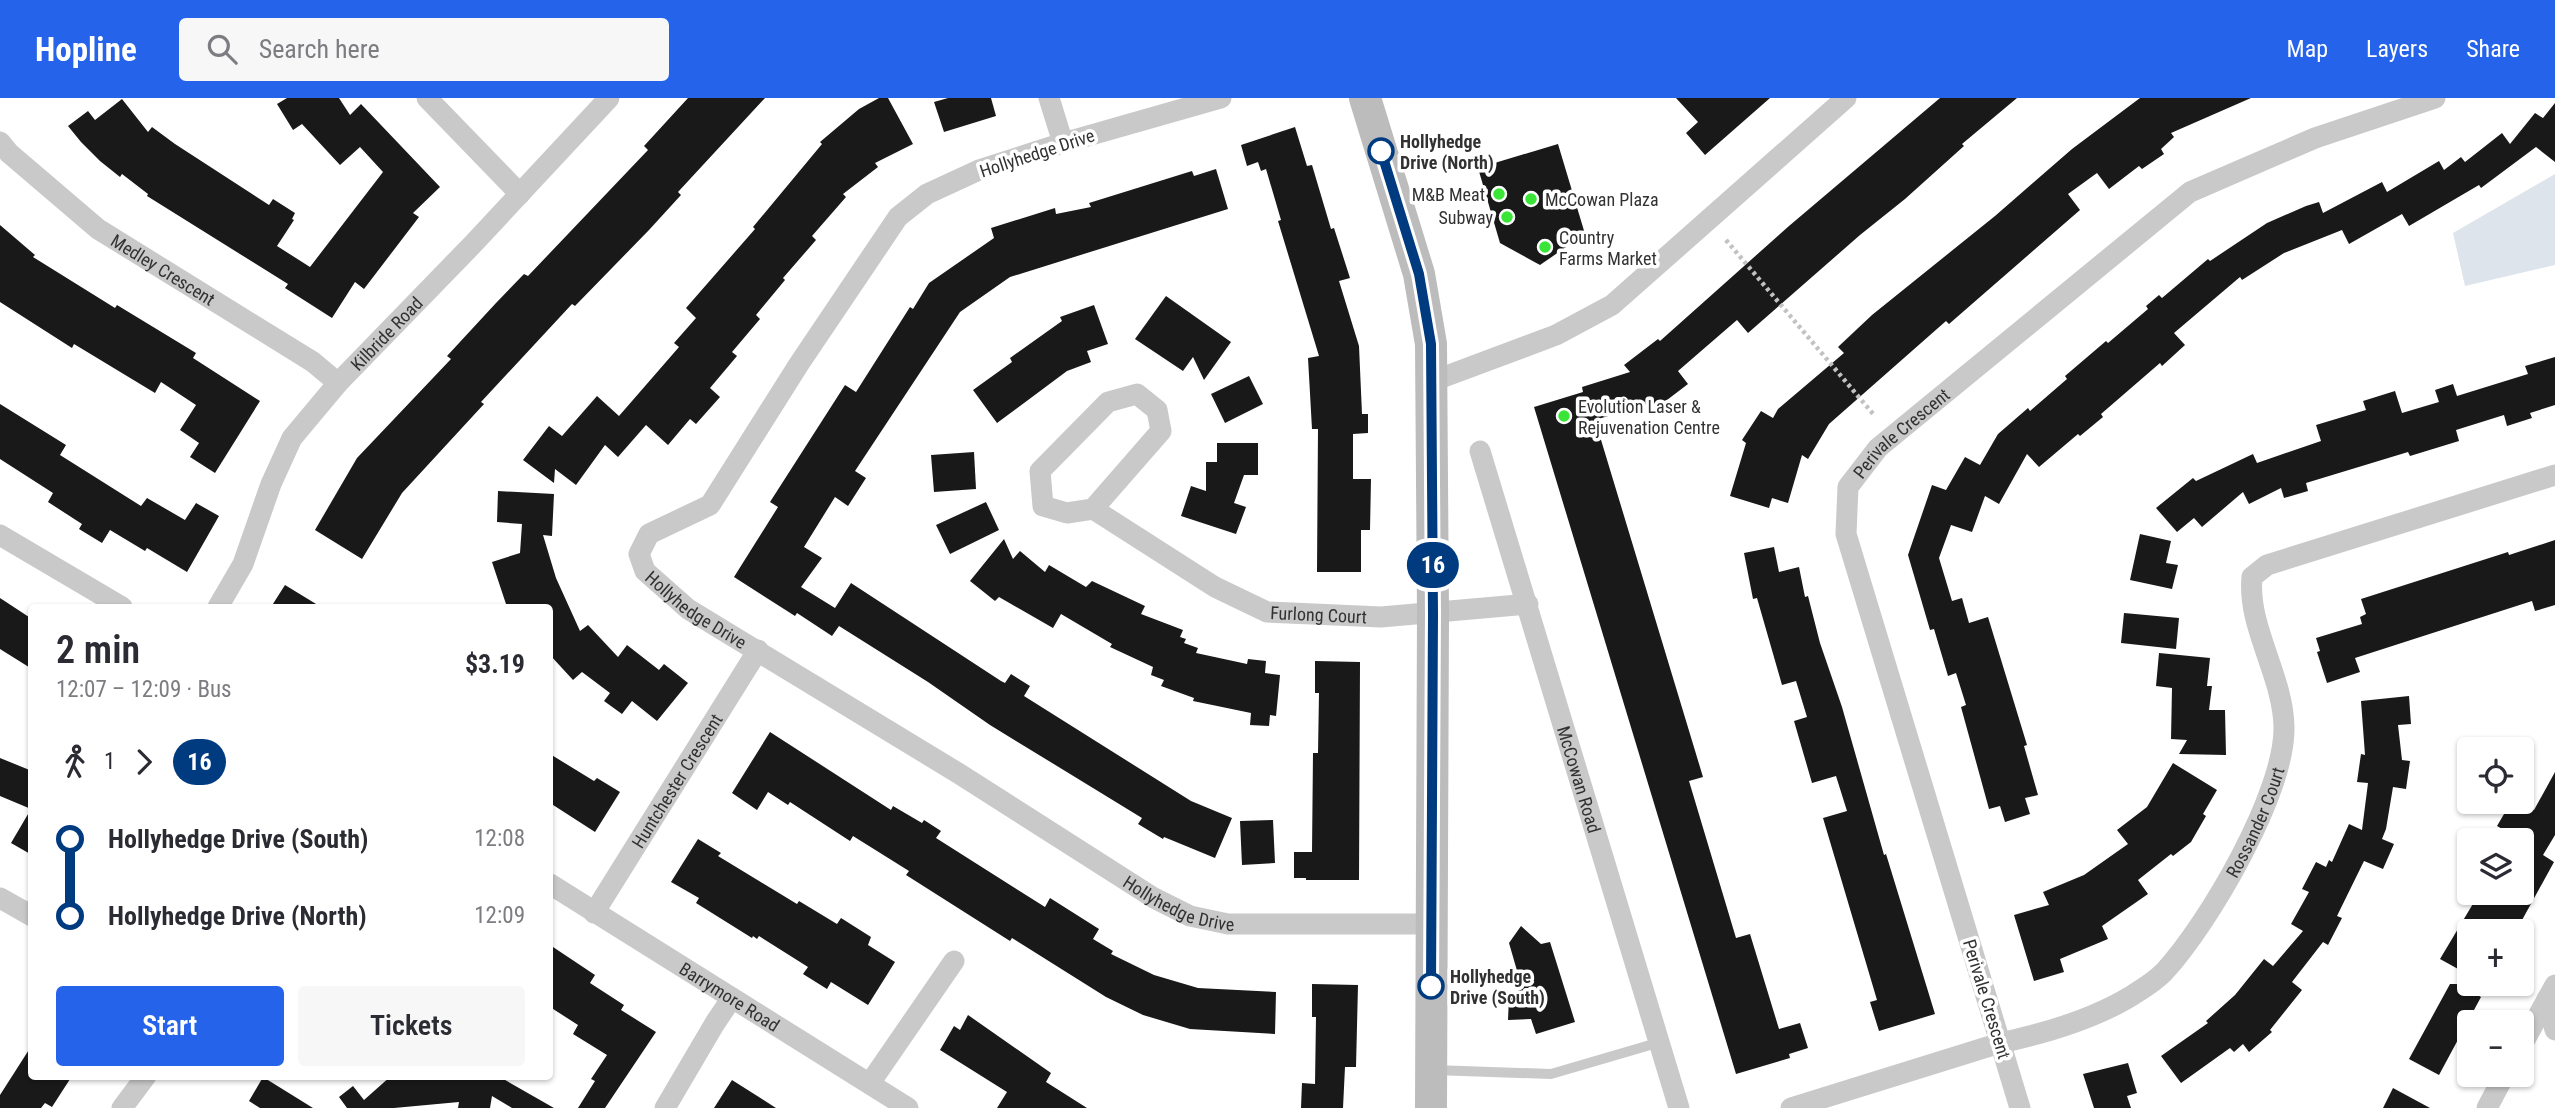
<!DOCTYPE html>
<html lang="en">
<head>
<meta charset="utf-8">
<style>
	:root { --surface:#fff; --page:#f7f7f7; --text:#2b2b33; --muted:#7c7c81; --accent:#2563eb }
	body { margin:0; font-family:"Roboto Condensed",sans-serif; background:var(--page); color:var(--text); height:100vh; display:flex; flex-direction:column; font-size:26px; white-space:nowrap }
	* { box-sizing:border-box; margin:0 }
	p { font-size:23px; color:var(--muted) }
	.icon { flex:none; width:38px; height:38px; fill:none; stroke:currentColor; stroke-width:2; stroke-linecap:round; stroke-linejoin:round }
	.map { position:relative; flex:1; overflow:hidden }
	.drawer { position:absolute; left:28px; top:506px; width:525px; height:476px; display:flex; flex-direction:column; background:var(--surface); border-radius:7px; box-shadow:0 2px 5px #0004 }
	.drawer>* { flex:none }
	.badge { padding:0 14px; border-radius:23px; font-size:24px; line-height:46px }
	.controls { position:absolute; left:2457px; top:639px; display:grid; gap:14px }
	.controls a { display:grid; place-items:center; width:77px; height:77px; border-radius:7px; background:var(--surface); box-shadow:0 2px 5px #0004; font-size:35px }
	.map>.badge { position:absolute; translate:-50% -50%; box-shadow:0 0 0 4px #fff }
	.legs { display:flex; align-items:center; gap:10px; height:77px; padding:0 28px; font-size:23px }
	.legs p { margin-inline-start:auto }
	.head { display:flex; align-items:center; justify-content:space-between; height:119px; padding:0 28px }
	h1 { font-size:38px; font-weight:600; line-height:52px }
	.primary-button { display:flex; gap:14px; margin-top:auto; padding:14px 28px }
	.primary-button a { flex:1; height:80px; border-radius:7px; background:var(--accent); color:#fff; font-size:28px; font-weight:600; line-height:80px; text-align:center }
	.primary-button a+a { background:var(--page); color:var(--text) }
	ul { padding:0 28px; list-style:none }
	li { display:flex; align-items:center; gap:24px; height:77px; font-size:26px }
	li i { display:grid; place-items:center; width:10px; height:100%; margin:0 9px; background:currentColor }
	li i::after { content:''; width:18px; height:18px; margin:-9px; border:5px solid; border-radius:50%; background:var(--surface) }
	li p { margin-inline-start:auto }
	li:first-child i { background:linear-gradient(#0000 50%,currentColor 0) }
	li:last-child i { background:linear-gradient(currentColor 50%,#0000 0) }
	header { display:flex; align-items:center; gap:42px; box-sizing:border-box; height:98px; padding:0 35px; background:var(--accent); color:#fff }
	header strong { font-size:33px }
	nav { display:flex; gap:38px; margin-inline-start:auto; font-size:24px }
	.search { width:490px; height:63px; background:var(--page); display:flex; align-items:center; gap:18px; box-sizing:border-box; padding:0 24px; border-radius:7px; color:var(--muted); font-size:26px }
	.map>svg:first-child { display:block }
	.green { fill:#dee4eb }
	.building { fill:#191919 }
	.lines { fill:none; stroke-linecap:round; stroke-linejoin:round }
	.path { stroke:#c2c2c2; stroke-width:4.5; stroke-dasharray:3.5 3.5; stroke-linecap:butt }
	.lane { stroke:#c9c9c9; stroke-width:10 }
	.street { stroke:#c9c9c9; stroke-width:21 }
	.secondary { stroke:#bcbcbc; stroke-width:32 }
	.line-1-casing { stroke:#fff; stroke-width:16 }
	.line-1 { stroke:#003b80; stroke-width:10 }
	.stop-1-dot { fill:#fff; stroke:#003b80; stroke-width:3.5 }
	.poi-dot { fill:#3ae538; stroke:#fff; stroke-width:2.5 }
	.labels { text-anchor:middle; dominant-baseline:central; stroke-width:7; stroke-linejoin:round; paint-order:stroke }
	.stop-label { font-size:18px; font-weight:bold; fill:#323232; stroke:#fff; text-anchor:start }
	.street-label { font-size:18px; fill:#323232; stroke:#fff }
	.poi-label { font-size:18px; fill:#323232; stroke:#fff; text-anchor:start }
</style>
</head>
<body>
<header>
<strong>Hopline</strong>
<div class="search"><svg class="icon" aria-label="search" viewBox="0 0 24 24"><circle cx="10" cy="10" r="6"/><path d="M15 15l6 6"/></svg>Search here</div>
<nav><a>Map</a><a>Layers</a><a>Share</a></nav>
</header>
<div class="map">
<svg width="2555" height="1010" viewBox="0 0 2555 1010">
	<rect width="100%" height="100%" fill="#fff"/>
	<path class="green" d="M2555,76V167L2465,188L2453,135Z"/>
	<g class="building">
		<path d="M287,0H339L350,17L361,6L440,89L413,115L419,119L364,191L355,184L332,220L285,190L288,186L147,98L148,96L122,76L120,79L100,63L81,44L68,28L88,13L95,22L122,1L148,34L152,29L175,46L269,107L273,101L295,115L292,121L294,122L277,148L310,169L383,74L360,49L340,67L302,26L293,32L277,6Z"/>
		<path d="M688,0H765L678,94L681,97L649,132L575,208L572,206L481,304L484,306L402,395L362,461L315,432L357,360L451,261L447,258L496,205L524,176L528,178L648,52L644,48Z"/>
		<path d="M879,0H888L913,46L875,65L878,69L843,96L846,99L812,138L816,142L783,180L785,182L756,217L760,221L732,254L737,258L710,290L720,299L696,326L690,321L668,347L646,327L618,359L605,347L576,387L555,371L554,385L523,362L549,328L562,338L597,298L619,318L679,249L674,245L696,220L686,210L755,131L753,129L822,46L820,44L859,11Z"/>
		<path d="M948,0H991L996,18L944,34L934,4Z"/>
		<path d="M1676,0H1770L1705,57L1686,35L1698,24Z"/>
		<path d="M1940,0H2017L1962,46L1964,48L1905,101L1860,137L1748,235L1737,222L1678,273L1688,286L1667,302L1670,307L1657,318L1648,306L1595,322L1703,679L1689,683L1736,840L1750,836L1779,931L1800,925L1808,950L1789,956L1790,960L1736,976L1534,309L1583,294L1582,289L1630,274L1624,267L1658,241L1660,243L1789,128Z"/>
		<path d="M2140,0H2251L2171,35L2174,39L2161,51L2164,56L2142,71L2139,68L2109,91L2097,75L2068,96L2080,112L1949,226L1946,223L1829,326L1808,361L1802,357L1788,405L1772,400L1769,410L1730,398L1746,345L1742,342L1761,313L1773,320L1778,311L1844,255L1838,249L1872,217L1995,118L2072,51Z"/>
		<path d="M2555,5V64L2536,49L2481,90L2479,87L2409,128L2402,116L2349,146L2342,132L2284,155L2242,182L2240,179L2174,235L2185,247L2162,268L2160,265L2101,316L2103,319L2080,338L2078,336L2039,369L2027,356L1999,406L1985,398L1972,434L1951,427L1939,460L1952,503L1962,500L1969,525L1988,519L2027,647L2024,648L2038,697L2025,700L2030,716L2005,724L2000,708L1989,711L1961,609L1966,607L1956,575L1948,578L1934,531L1930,532L1908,457L1932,387L1946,392L1965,359L1980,367L1998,336L2028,310L2030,313L2067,281L2065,278L2106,243L2108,245L2148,211L2146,208L2159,197L2162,200L2208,161L2210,163L2267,125L2306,108L2319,104L2323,115L2382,84L2387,94L2439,63L2444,72L2461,59L2465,64L2502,35L2510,46L2535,15L2543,20Z"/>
		<path d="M1295,29L1307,68L1312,67L1331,131L1334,130L1350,180L1339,183L1359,248L1362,316H1368V335L1353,336V381H1371L1370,432H1361V474H1317L1318,331H1312L1308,260L1319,258L1278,123L1281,122L1266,71L1261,73L1258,64L1247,68L1241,47Z"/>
		<path d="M1558,46L1585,136L1540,167L1500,145L1478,70Z"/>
		<path d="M1216,71L1228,111L1010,179L960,214L855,373L866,380L848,408L835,399L804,449L822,460L801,489L835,510L851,485L1001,583L1005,585L1011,576L1030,588L1024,598L1191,703L1232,720L1215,760L1164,739L1163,741L1138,726L1142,720L990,627L928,584L839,528L832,538L797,515L795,518L734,479L778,409L770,404L845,287L856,294L910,209L913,211L929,185L994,140L991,130L1055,110L1056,116L1091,109L1089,105L1192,73L1194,78Z"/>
		<path d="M0,127L35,157L33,159L115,210L117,207L196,255L193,260L260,303L215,375L190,359L199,345L180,332L196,307L161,284L155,295L74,246L72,250L0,204Z"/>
		<path d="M1166,198L1231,244L1204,282L1193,259L1183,273L1135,241Z"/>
		<path d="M1094,207L1108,246L1087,253L1091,264L1067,273L997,325L973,292L1012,264L1010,260L1062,223L1060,219Z"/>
		<path d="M2555,259V307L2530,315L2532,320L2507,328L2504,317L2456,332L2459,343L2410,358L2408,354L2306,385L2308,393L2284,400L2281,390L2249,406L2243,394L2202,429L2194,420L2177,434L2156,410L2193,380L2196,383L2253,356L2257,365L2321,343L2316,327L2366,312L2363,303L2395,293L2402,315L2439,304L2435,292L2453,286L2457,298L2528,276L2525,268Z"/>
		<path d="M1249,278L1263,306L1225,325L1211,296Z"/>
		<path d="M0,306L66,347L60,357L141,408L147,400L185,422L196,405L219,418L187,474L147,450L145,453L110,432L102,445L79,431L82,426L48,404L53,395L0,361Z"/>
		<path d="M1217,345H1258V377H1244L1234,405L1246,409L1236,436L1181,418L1191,388L1206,393V364H1217Z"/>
		<path d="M974,354L976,391L934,394L931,357Z"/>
		<path d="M498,393L554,396L552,438L543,437L556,480L580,533L588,527L618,559L627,547L659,572L664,566L688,585L657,623L632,603L622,616L604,603L610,595L582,574L573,582L550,557V509H507L492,464L520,455L522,426L497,424Z"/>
		<path d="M986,404L999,432L950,456L936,427Z"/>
		<path d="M2140,436L2171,443L2166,465L2178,467L2172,491L2130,482Z"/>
		<path d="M1004,441L1013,461L1020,453L1045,474L1049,467L1086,489L1092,483L1145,508L1141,516L1183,532L1180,539L1186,541L1184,545L1198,550L1196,555L1247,566L1248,561L1266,563L1265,575L1280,577L1276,618L1270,617L1269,628L1250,627L1251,615L1193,603L1194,600L1161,588L1164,582L1151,577L1153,569L1110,549L1112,546L1061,516L1053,530L999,499L995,503L970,483Z"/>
		<path d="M2555,442V507L2535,513L2532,503L2355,560L2360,574L2327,585L2317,554L2320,553L2316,540L2362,526L2360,519L2366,516L2361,501L2508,454L2509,457Z"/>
		<path d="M1774,449L1779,474L1799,469L1805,499L1808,498L1820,545L1842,609L1884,757L1886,756L1935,916L1879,933L1870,904L1877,902L1823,720L1847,713L1836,678L1812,685L1794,623L1807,619L1796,583L1782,587L1757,500L1753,501L1744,455Z"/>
		<path d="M285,487L321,509H271Z"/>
		<path d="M0,500L32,521V571L0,551Z"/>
		<path d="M2124,515L2179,520L2176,551L2121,545Z"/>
		<path d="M2159,555L2210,560L2207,588H2212L2209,612H2225L2226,657L2179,656L2187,642L2171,641L2172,590L2156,588Z"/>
		<path d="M1315,563L1360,564L1359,782H1306V780H1294V754H1312L1313,655H1318L1319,595H1315Z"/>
		<path d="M2409,598L2411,626L2398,627L2402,662L2410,663L2406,691L2393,689L2386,731L2382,741L2394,746L2383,771L2364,763L2337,818L2342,820L2328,847L2323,844L2292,884L2302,892L2270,932L2272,934L2249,954L2243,946L2234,954L2230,950L2181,985L2161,958L2208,925L2206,923L2235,897L2264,861L2273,868L2303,833L2291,826L2309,794L2302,791L2316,764L2326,769L2329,762L2332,764L2349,726L2362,732L2368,685L2357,684L2361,656L2365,657L2361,603Z"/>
		<path d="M770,634L891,712L893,708L922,725L924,722L941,733L936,740L1045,809L1050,800L1099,831L1093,841L1113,853L1111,856L1154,877L1198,890L1276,894L1275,936L1190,931L1143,917L1106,899L1012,840L1010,843L906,777L909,773L853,738L850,743L790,704L788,707L768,694L757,712L732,695Z"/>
		<path d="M550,656L594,683L597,680L620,694L595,734L550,705Z"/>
		<path d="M0,660L32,673V757L11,745L31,711L0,698Z"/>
		<path d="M2173,665L2217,692L2203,716L2206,718L2191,744L2173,758L2171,756L2138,782L2148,796L2102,828L2108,841L2060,861L2064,874L2034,883L2014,817L2049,807L2043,794L2084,777L2128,746L2117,732L2147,709Z"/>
		<path d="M2555,674V737L2543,757L2554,764L2516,833H2469V877L2440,861L2480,794H2522V742H2507L2511,736L2497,728L2511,704H2519L2534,712Z"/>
		<path d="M1273,722L1275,765L1242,767L1240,723Z"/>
		<path d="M698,741L721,755L718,758L797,806L799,803L837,826L841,820L871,839L868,847L895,864L868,907L831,884L827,891L803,876L808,869L759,838L757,841L753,838L752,840L696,805L699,800L671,784Z"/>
		<path d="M1521,828L1541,846L1550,844L1575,924L1536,936L1531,921L1508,922L1509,899L1522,890L1509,845Z"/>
		<path d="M550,847L595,877L590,885L624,907L621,912L656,934L605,1010H578L595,983L591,981L607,957L573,936L578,927L550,909Z"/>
		<path d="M1312,886L1358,887L1356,969H1345L1343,1010H1301L1302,985L1315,986L1316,919H1312Z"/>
		<path d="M2450,886H2475L2471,893L2481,899L2439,977L2409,961Z"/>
		<path d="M968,917L1051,975L1046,984L1087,1010H997L1007,994L940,952L954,928L960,932Z"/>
		<path d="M32,947V978H72L52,1009L45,1005L41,1010H0V997Z"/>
		<path d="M2128,965L2137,995L2127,998L2131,1010H2094L2083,976Z"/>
		<path d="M391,978H498L554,1010H512L492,998L490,1010H458L459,1004L394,1010H347L339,999L353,988L364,1002Z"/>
		<path d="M263,979L313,1010H260L249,1003Z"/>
		<path d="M732,982L776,1010H714Z"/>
		<path d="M2393,990L2430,1010H2383Z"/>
	</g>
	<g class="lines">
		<path class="path" d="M1726,142L1874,317"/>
		<path class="lane" d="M1434,972L1551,976L1657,945"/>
		<g class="street">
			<path d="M427,0L520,96"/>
			<path d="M1049,0L1063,45"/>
			<path id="s1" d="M1221,0L1063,45L979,72L927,96L898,119L799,266L710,407L649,436L639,456L645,473L688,511L958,675L1154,800L1190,818L1228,826H1430"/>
			<path id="s2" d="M0,44L9,55L98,131L313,264L338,285"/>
			<path d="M1433,283L1556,237L1612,207L1846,0"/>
			<path id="s3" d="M1480,353L1679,1010"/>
			<path id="s4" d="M1093,411L1161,333L1157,312L1137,296L1108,304L1040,373L1043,408L1067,415L1093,411L1215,489L1267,514L1381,519L1528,506"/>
			<path d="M0,437L122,509"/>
			<path id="s5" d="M218,509L243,466L271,386L292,340L338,285L473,146L609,0"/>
			<path id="s6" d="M550,786L908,1010"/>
			<path d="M0,800L32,818"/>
			<path id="s7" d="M594,815L758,552"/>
			<path d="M2547,901L2555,932"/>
			<path d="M2522,947L2555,887"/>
			<path d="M870,985L954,863"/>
			<path d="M122,1010L146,978"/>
			<path d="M665,1010L715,925L732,900"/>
			<path id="s8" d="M1791,1010L2000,945C2047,935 2099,920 2139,893C2147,888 2157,881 2164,874C2209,825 2285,695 2284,629C2283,577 2247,529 2252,479L2267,467L2555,377"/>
			<path id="s9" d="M2020,1010L1846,436L1848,389L1878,350L2190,94L2315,40L2435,0"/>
			<path d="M2487,1010L2505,976"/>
		</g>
		<path class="secondary" d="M1365,0L1419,176L1431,246L1433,516L1431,1010"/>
	</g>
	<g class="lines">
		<defs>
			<path id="line-1" d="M1381,53L1419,176L1431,246L1433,516L1431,888"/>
		</defs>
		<use href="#line-1" class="line-1-casing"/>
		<use href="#line-1" class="line-1"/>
	</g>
	<g class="stop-1-dot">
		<circle cx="1381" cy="53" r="12"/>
		<circle cx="1431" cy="888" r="12"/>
	</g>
	<g class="poi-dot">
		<circle cx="1499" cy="96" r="7"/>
		<circle cx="1531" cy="101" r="7"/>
		<circle cx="1507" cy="119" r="7"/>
		<circle cx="1545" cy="149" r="7"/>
		<circle cx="1564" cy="318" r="7"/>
	</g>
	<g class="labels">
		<g class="stop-label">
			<text x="1400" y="43">Hollyhedge<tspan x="1400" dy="21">Drive (North)</tspan></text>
			<text x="1450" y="878">Hollyhedge<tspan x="1450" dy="21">Drive (South)</tspan></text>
		</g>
		<g class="street-label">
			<text transform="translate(1037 55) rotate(-18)">Hollyhedge Drive</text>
			<text stroke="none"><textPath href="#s2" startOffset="208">Medley Crescent</textPath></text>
			<text stroke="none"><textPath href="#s5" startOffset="326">Kilbride Road</textPath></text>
			<text stroke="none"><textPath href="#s9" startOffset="723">Perivale Crescent</textPath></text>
			<text stroke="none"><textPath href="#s1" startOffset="863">Hollyhedge Drive</textPath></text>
			<text stroke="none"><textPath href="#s4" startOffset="618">Furlong Court</textPath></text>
			<text stroke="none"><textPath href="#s3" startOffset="343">McCowan Road</textPath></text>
			<text stroke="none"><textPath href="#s7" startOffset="156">Huntchester Crescent</textPath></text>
			<text stroke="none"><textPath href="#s8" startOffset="576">Rossander Court</textPath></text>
			<text stroke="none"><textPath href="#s1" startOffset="1430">Hollyhedge Drive</textPath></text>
			<text stroke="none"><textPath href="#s6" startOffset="212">Barrymore Road</textPath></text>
			<text transform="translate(1987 901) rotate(73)">Perivale Crescent</text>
		</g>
		<g class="poi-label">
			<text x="1485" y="96" text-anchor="end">M&amp;B Meat</text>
			<text x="1545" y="101">McCowan Plaza</text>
			<text x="1493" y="119" text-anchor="end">Subway</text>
			<text x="1559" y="139">Country<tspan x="1559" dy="21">Farms Market</tspan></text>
			<text x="1578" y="308">Evolution Laser &amp;<tspan x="1578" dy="21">Rejuvenation Centre</tspan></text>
		</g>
	</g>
</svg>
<div class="controls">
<a><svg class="icon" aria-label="locate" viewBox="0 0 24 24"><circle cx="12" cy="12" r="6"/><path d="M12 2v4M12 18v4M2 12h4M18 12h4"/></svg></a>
<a><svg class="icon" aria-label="layers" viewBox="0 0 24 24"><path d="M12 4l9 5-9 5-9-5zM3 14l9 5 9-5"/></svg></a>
<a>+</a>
<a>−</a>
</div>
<b class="badge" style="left:1433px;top:467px;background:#003b80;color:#fff">16</b>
<section class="drawer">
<div class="head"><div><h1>2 min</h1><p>12:07 – 12:09 · Bus</p></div><b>$3.19</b></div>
<div class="legs"><svg class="icon" aria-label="walk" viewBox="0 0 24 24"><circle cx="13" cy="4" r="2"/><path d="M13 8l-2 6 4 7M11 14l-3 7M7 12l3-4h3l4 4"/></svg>1<svg class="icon" aria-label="forward" viewBox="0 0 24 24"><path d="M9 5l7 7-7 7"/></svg><b class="badge" style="background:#003b80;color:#fff">16</b></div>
<ul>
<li><i style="color:#003b80"></i><b>Hollyhedge Drive (South)</b><p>12:08</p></li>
<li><i style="color:#003b80"></i><b>Hollyhedge Drive (North)</b><p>12:09</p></li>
</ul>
<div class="primary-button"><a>Start</a><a>Tickets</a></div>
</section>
</div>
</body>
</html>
